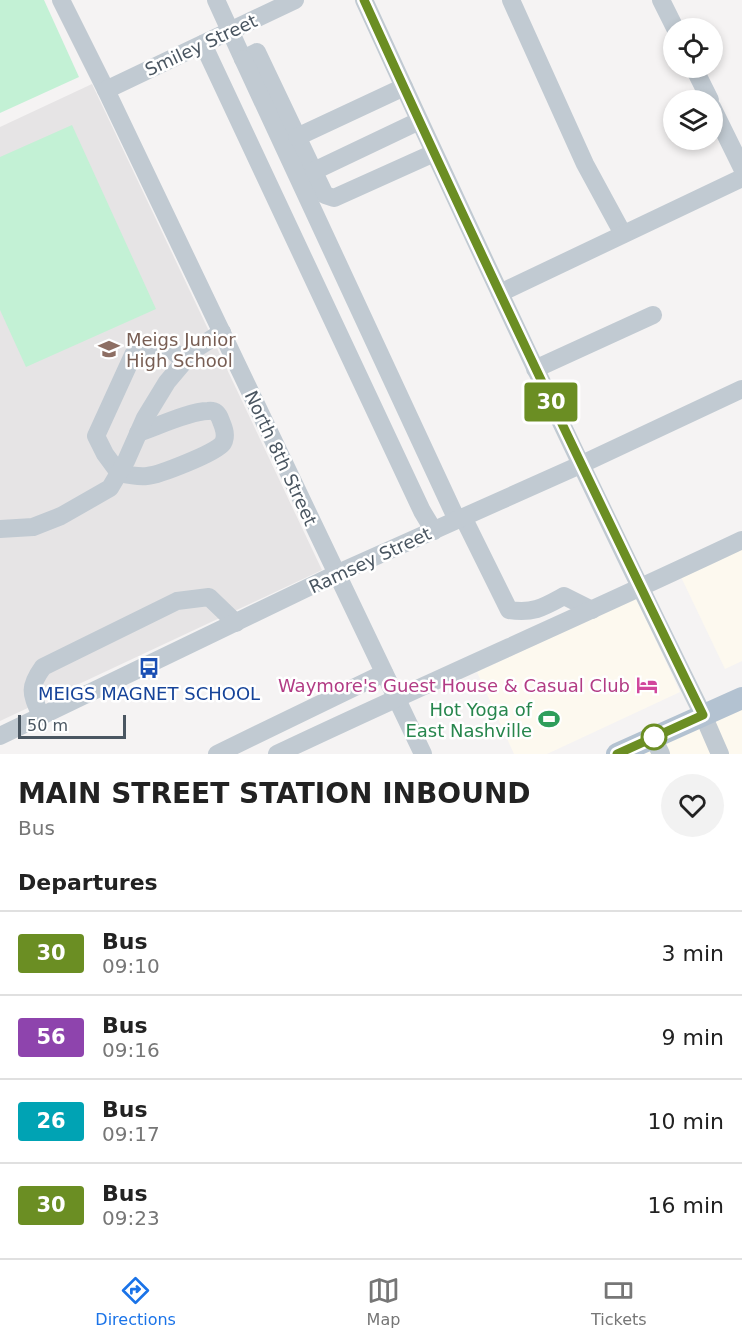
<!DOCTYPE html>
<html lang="en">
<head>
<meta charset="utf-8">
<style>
	:root { --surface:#fff; --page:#f2f2f2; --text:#222; --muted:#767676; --line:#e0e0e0; --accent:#1a73e8 }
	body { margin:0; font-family:"DejaVu Sans",sans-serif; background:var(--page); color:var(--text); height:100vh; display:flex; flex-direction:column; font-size:22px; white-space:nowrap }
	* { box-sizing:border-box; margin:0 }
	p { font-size:20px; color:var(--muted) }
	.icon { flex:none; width:33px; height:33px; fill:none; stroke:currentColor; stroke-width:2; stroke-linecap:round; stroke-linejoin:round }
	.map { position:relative; height:754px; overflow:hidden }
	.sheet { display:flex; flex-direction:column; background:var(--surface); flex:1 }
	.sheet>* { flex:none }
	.badge { padding:0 12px; border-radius:4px; font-size:21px; line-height:39px }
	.controls { position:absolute; left:663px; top:18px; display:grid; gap:12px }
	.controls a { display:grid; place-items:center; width:60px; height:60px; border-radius:50%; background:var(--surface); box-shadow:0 3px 9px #0003; font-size:30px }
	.scale { position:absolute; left:18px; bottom:15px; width:108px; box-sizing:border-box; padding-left:6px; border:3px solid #4a5661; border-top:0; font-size:16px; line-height:21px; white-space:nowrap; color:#4a5661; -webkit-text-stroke:4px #fff; paint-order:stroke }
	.map>.badge { position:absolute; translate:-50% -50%; box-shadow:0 0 0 3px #fff }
	h2 { padding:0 18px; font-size:22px; line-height:54px }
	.round { display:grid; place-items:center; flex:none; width:63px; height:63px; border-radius:32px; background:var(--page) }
	.headline { display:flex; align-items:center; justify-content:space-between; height:102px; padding:0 18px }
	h1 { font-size:28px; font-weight:800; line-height:45px }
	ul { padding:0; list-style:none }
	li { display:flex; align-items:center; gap:18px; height:84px; padding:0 18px; border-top:2px solid var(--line) }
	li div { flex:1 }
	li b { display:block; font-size:22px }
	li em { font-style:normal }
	li .badge { min-width:66px; font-weight:700; text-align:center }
	.tab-bar { display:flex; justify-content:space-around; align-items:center; height:84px; border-top:2px solid var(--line); background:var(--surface); font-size:16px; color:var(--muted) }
	.tab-bar a { display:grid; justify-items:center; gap:3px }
	.tab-bar .active { color:var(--accent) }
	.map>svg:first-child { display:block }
	.commercial { fill:#fdf9ef }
	.education { fill:#e6e4e5 }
	.green { fill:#c3f1d5 }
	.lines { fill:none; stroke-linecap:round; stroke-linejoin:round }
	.minor { stroke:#c1cad2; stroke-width:18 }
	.major { stroke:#b3c2d1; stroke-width:22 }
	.line-casing { stroke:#fff; stroke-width:14 }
	.line { stroke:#6b8e23; stroke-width:9 }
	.stop-dot { fill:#fff; stroke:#6b8e23; stroke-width:3 }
	.labels { text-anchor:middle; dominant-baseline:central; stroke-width:5; stroke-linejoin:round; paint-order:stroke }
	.street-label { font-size:18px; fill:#4a5661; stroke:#fff }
	.education-label { font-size:18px; fill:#785e54; stroke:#fff; text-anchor:start }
	.hotel-label { font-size:18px; fill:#b23c85; stroke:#fff; text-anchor:end }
	.transit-label { font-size:18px; fill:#164399; stroke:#fff }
	.leisure-label { font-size:18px; fill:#27864d; stroke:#fff; text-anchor:end }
</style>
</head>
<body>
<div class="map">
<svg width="742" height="754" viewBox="0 0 742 754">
	<rect width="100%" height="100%" fill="#f5f3f3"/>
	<g class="commercial">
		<path d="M742,548V661L725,669L681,577Z"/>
		<path d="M636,598L680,692L547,754H514L477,672Z"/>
		<path d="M742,698V754H617Z"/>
	</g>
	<path class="education" d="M92,84L322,570L0,721V127Z"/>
	<g class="green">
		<path d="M0,0H44L79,77L0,113Z"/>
		<path d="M72,125L156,309L26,367L0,310V157Z"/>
	</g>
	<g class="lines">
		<g class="minor">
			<path d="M61,0L106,90L423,754"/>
			<path d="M216,0L243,59L257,52L325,195L334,198L434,153"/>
			<path d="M364,0C474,240 586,479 703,715L720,754"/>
			<path d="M511,0L585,164L623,234"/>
			<path d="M661,0L675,28"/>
			<path d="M203,44L422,511L434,531"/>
			<path d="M243,59L457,520"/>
			<path d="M694,68L710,100"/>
			<path d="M106,90L295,0"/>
			<path d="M712,107L742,168"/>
			<path d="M297,137L404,87"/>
			<path d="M314,171L419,121"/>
			<path d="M500,293L742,178"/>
			<path d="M535,369L653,315"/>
			<path d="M138,433C156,427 190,411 208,411C216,410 219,415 221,421C224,428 227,436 223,443C216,453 159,475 147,476C137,477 128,475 119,473L105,454L96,436L133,355C144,345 151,345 166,345L184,361"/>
			<path d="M463,517L509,610C533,614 544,607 564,596L592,610"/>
			<path d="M0,529L33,527L61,516L110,488L126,461L145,418L167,382L194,350L222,332"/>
			<path d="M41,716C31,693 28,688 43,667L177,601L209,597L236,623"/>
			<path d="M0,736L336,574L580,465L742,389"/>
			<path d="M653,737L661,754"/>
			<path d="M217,754L384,673"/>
			<path d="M277,754C431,681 588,613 742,540"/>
		</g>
		<path class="major" d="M617,754L742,698"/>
	</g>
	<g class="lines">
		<defs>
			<path id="line" d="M364,0C473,240 587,478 703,715L617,754"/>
		</defs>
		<use href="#line" class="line-casing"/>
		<use href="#line" class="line"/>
	</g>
	<defs>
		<symbol id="school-bare" viewBox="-9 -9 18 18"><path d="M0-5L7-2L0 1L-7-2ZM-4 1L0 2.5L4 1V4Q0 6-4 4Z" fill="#8d6e63" stroke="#fff" stroke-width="2.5" paint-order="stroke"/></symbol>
		<symbol id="bus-bare" viewBox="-9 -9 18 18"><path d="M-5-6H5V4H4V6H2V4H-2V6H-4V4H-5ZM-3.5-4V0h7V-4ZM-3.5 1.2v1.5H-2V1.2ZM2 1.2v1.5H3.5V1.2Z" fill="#1a4fb4" stroke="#fff" stroke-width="2.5" paint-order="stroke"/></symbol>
		<symbol id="hotel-bare" viewBox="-9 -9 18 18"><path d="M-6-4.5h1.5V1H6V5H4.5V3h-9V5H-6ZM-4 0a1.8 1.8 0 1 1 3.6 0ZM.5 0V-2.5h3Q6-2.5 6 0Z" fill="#d1479c" stroke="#fff" stroke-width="2.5" paint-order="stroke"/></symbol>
		<symbol id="stadium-bare" viewBox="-9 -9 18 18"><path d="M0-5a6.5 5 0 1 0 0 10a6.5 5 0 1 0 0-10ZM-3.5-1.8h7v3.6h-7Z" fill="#2e9e5b" stroke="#fff" stroke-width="2.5" paint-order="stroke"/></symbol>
	</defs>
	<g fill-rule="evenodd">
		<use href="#school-bare" x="94" y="334" width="30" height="30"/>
		<use href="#bus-bare" x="134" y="653" width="30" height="30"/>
		<use href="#hotel-bare" x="632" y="670" width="30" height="30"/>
		<use href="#stadium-bare" x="534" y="704" width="30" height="30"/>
	</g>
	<circle class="stop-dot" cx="654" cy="737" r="12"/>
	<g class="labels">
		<g class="street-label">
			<text transform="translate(201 45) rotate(-25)">Smiley Street</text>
			<text transform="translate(281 458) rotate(65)">North 8th Street</text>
			<text transform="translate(370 560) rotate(-25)">Ramsey Street</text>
		</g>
		<g class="education-label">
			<text x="126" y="339">Meigs Junior<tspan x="126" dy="21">High School</tspan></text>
		</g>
		<g class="hotel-label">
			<text x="630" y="685">Waymore's Guest House &amp; Casual Club</text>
		</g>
		<g class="transit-label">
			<text x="149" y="693">MEIGS MAGNET SCHOOL</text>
		</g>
		<g class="leisure-label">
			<text x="532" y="709">Hot Yoga of<tspan x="532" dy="21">East Nashville</tspan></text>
		</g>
	</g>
</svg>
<div class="controls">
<a><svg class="icon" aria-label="locate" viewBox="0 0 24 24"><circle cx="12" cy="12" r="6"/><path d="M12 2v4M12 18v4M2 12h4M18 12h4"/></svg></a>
<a><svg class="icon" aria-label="layers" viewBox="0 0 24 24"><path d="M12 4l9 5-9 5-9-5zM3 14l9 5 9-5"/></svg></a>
</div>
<div class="scale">50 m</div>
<b class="badge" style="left:551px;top:402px;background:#6b8e23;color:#fff">30</b>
</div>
<section class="sheet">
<div class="headline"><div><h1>MAIN STREET STATION INBOUND</h1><p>Bus</p></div><a class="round"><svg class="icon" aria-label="heart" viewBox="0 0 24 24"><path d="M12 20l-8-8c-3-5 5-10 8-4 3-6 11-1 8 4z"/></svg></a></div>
<h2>Departures</h2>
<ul>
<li><span class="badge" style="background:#6b8e23;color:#fff">30</span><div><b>Bus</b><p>09:10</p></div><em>3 min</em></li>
<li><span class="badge" style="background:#8e44ad;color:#fff">56</span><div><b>Bus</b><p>09:16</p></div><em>9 min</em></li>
<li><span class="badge" style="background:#00a3b4;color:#fff">26</span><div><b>Bus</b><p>09:17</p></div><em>10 min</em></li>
<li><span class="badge" style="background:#6b8e23;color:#fff">30</span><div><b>Bus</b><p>09:23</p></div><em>16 min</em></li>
</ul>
</section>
<nav class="tab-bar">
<a class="active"><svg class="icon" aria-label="directions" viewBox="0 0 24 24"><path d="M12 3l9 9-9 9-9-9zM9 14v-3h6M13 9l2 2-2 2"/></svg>Directions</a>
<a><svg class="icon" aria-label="map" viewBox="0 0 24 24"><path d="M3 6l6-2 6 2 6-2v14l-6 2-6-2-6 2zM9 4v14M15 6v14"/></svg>Map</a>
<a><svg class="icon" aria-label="tickets" viewBox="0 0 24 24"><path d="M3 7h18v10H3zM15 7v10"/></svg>Tickets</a>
</nav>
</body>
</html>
